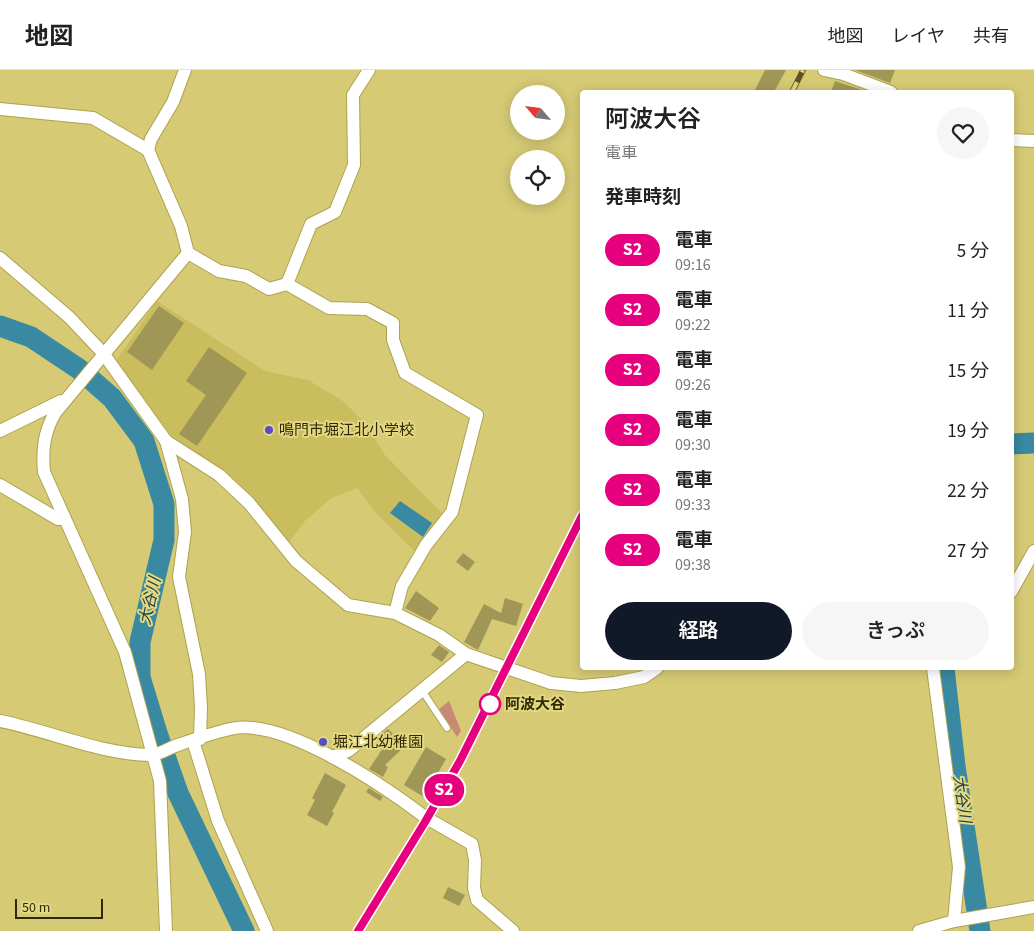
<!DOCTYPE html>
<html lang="ja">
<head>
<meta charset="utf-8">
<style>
	:root { --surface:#fff; --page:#f6f6f6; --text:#222; --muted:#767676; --line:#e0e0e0; --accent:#111827 }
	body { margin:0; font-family:"Source Sans 3","Noto Sans JP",sans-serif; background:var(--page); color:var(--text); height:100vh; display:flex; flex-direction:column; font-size:19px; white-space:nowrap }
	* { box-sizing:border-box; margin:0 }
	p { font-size:16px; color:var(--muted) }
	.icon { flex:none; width:28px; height:28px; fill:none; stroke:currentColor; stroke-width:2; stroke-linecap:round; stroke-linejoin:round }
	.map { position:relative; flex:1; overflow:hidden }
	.drawer { position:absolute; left:580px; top:20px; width:434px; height:580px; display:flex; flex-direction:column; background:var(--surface); border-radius:5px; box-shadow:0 2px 12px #0003 }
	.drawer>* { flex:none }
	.badge { padding:0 10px; border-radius:16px; font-size:18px; line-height:32px }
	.needle { width:32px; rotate:298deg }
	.fabs { position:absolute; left:510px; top:15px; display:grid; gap:10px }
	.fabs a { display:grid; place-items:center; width:55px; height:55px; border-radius:50%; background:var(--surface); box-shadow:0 2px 12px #0003; font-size:25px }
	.scale { position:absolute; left:15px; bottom:12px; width:88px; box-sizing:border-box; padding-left:5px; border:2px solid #2f2a05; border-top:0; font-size:14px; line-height:18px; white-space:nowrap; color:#2f2a05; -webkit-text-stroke:4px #e3d782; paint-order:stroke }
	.map>.badge { position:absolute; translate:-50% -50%; box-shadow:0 0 0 2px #fff }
	h2 { padding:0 25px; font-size:19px; line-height:45px }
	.round { display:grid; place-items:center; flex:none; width:52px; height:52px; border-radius:26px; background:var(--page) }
	.head { display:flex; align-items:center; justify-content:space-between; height:85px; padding:0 25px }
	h1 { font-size:24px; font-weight:600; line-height:38px }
	.button { display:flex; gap:10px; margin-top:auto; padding:10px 25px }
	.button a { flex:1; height:58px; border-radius:30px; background:var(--accent); color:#fff; font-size:20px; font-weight:600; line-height:58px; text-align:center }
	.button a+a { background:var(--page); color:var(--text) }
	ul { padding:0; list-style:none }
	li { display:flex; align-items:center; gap:15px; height:60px; padding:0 25px }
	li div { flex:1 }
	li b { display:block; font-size:19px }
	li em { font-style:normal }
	li .badge { min-width:55px; font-weight:700; text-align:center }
	header { display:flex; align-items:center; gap:30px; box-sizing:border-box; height:70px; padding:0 25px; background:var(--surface); border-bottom:1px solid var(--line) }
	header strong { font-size:24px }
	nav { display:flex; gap:28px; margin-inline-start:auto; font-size:18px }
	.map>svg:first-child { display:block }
	.built { fill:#cabd5e }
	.green { fill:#c78b75 }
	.water { fill:#3889a1 }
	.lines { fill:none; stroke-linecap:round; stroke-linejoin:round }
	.river { stroke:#3889a1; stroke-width:21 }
	.building { fill:#a09757 }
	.service-casing { stroke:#aea24e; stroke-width:8 }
	.minor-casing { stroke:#aea24e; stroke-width:14 }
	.service { stroke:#fff; stroke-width:6 }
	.minor { stroke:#fff; stroke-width:12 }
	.rail-casing { stroke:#5b5422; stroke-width:5.5 }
	.rail { stroke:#e3d782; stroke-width:4; stroke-dasharray:11; stroke-linecap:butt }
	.line-casing { stroke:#fff; stroke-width:11 }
	.line { stroke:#e6007e; stroke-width:8 }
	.poi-dot { fill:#574dc5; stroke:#e3d782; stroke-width:2 }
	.stop-dot { fill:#fff; stroke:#e6007e; stroke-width:2.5 }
	.labels { text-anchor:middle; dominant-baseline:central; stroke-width:4; stroke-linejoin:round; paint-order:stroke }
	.poi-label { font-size:15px; fill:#2f2a05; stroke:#e3d782; text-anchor:start }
	.stop-label { font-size:15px; font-weight:bold; fill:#2f2a05; stroke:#e3d782; text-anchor:start }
	.water-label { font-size:16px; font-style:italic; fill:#1b404b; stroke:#e3d782 }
</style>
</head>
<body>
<header>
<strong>地図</strong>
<nav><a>地図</a><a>レイヤ</a><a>共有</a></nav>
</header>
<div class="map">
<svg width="1034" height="861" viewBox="0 0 1034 861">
	<rect width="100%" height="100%" fill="#d6ca75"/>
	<g class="built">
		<path d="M800,0H807L796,22H788Z"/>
		<path d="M157,231L265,301L308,310L343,331L367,355L384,384L442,443L417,484L374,441L357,418L331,428L305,451L287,475L241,416L171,365L116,291Z"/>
		<path d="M582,437V453L478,665L430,750L369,850L362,861H355L442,717L440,716L470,661L482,636L480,634L485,626L487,627L498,605L500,606Z"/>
	</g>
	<path class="green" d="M449,631L461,661L457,667L439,639Z"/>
	<path class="water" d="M400,431L432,453L423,467L390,443Z"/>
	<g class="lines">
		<g class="river">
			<path d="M0,256L31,267L79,299L112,328L144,371L164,434V470L140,572V607L157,663L178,723L244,861"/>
			<path d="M1011,374L1034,373"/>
			<path d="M944,598L955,696L980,861"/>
		</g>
	</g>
	<g class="building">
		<path d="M765,0H786L774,22H754Z"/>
		<path d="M855,0H895L890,13Z"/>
		<path d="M835,11L862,20L861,22H831Z"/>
		<path d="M159,236L184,253L152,300L127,282Z"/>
		<path d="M209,277L247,303L197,376L179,364L206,325L186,311Z"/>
		<path d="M463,483L475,492L468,501L456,492Z"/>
		<path d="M416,521L439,538L430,551L405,538Z"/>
		<path d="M505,528L523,534L516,556L492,549L478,580L464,572L484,534L501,543Z"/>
		<path d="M439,575L449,582L442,592L431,585Z"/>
		<path d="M388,659L405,676L385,695L388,697L383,707L369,699L385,675L378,667Z"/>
		<path d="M426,677L446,689L424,727L404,715Z"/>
		<path d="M325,703L346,715L332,742L334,743L327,756L307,745L315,730L312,728Z"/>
		<path d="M369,718L383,727L380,731L366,722Z"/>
		<path d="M448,817L465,825L459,836L443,828Z"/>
	</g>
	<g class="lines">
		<defs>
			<path id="service" d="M421,619L447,658"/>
			<g id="minor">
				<path d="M824,0L843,4L891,22"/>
				<path d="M0,39L93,48L148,80"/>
				<path d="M1011,70L1034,71"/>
				<path d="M188,183L219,201L246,206L269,219L287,214L329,238L367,239L393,253V270L405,303L477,345L452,442L426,475L402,516L395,543"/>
				<path d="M0,188L69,247L103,283L166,371L219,405L249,433L296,491L348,535L395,543L439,565L466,584L551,613L581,616L615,613L644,607L657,598"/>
				<path d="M287,214L311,154L335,142L354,95L353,25L369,0"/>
				<path d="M0,361L61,331"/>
				<path d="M166,371L182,429L185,462L179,507L199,604L201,638L200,669"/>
				<path d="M0,415L58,449H64"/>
				<path d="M1011,522L1034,481"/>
				<path d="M933,598L959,797L954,851"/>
				<path d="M0,651C51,661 98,684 151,685C158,685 168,679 175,676C192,670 212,663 230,659C282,646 384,716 425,747"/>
				<path d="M193,671L218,751L267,861"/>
				<path d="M332,687L348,681L466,584"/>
				<path d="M430,750L472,774L475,790L474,818L477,830L513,861"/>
				<path d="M166,861L160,711L125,582L44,402C42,380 44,362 55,343L188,183L181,156L148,80L151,69L173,32L185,0"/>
				<path d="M919,861L954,851L1034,837"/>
			</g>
		</defs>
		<use href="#service" class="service-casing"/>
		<use href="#minor" class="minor-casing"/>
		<use href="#service" class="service"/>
		<use href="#minor" class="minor"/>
		<defs>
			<g id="rail">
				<path d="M792,22L803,0"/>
				<path d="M358,861C445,729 513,587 582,446"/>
			</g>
		</defs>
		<use href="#rail" class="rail-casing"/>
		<use href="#rail" class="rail"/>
	</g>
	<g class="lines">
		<defs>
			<path id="line" d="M358,861L425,752L460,691L582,446"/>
		</defs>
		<use href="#line" class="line-casing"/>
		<use href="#line" class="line"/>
	</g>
	<g class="poi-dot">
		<circle cx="269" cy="360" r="5"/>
		<circle cx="323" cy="672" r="5"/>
	</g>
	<circle class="stop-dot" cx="490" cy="634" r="10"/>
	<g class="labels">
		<g class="poi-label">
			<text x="279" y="360">鳴門市堀江北小学校</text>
			<text x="333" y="672">堀江北幼稚園</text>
		</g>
		<g class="stop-label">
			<text x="505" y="634">阿波大谷</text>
		</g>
		<g class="water-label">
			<text transform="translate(150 531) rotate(-77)">大谷川</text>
			<text transform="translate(962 729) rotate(82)">大谷川</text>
		</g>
	</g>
</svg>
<div class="fabs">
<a><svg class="needle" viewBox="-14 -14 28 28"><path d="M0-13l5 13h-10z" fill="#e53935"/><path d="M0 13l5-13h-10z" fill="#767676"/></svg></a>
<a><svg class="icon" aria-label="locate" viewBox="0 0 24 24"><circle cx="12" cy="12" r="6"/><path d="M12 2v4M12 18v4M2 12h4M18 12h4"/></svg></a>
</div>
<div class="scale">50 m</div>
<b class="badge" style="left:444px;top:720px;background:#e6007e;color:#fff">S2</b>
<section class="drawer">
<div class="head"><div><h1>阿波大谷</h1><p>電車</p></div><a class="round"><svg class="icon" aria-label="heart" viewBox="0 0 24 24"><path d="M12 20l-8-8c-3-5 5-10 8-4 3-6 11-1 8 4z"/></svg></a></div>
<h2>発車時刻</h2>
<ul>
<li><span class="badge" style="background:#e6007e;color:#fff">S2</span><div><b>電車</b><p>09:16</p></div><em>5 分</em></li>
<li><span class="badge" style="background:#e6007e;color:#fff">S2</span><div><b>電車</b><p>09:22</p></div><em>11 分</em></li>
<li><span class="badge" style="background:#e6007e;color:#fff">S2</span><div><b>電車</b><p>09:26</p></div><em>15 分</em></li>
<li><span class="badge" style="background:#e6007e;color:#fff">S2</span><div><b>電車</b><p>09:30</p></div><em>19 分</em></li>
<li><span class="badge" style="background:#e6007e;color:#fff">S2</span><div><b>電車</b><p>09:33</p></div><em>22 分</em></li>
<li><span class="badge" style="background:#e6007e;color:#fff">S2</span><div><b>電車</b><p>09:38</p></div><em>27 分</em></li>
</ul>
<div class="button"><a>経路</a><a>きっぷ</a></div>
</section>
</div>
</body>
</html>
